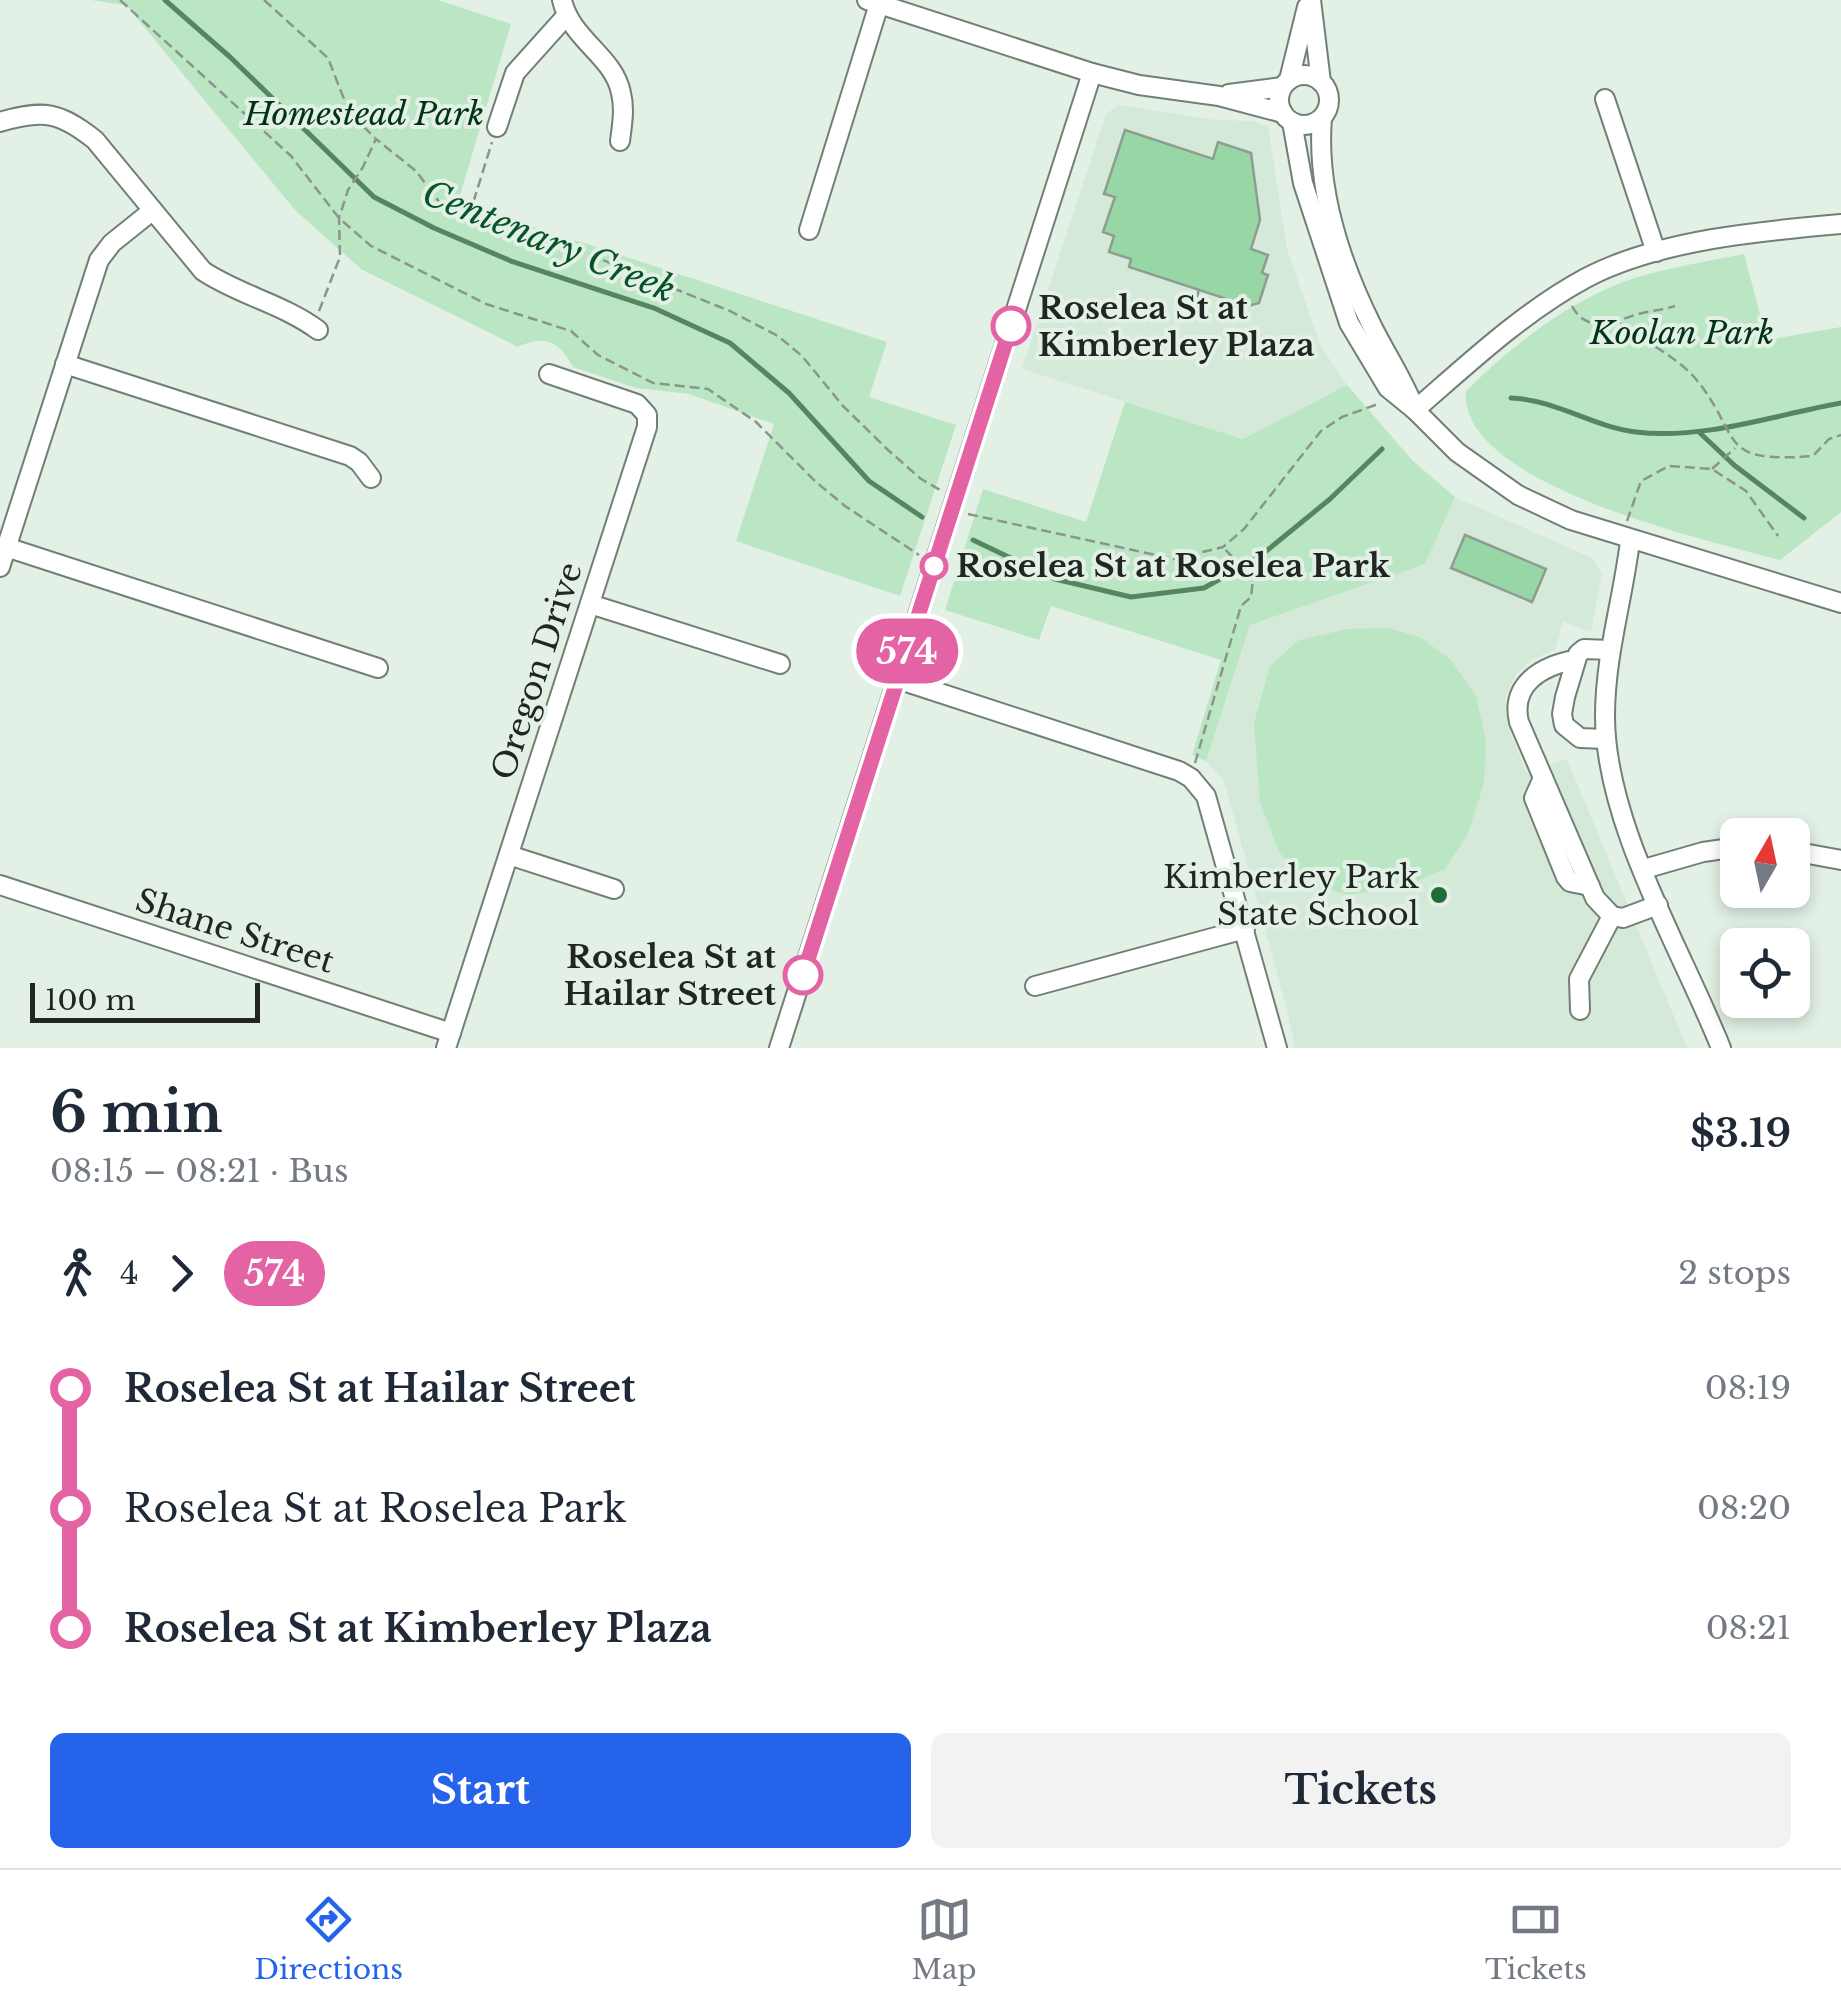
<!DOCTYPE html>
<html lang="en">
<head>
<meta charset="utf-8">
<style>
	:root { --surface:#fff; --page:#f2f2f3; --text:#1f2937; --muted:#747a83; --line:#e0e1e3; --accent:#2563eb }
	body { margin:0; font-family:"Libre Baskerville",serif; background:var(--page); color:var(--text); height:100vh; display:flex; flex-direction:column; font-size:38px; white-space:nowrap }
	* { box-sizing:border-box; margin:0 }
	p { font-size:32px; color:var(--muted) }
	.icon { flex:none; width:55px; height:55px; fill:none; stroke:currentColor; stroke-width:2; stroke-linecap:round; stroke-linejoin:round }
	.map { position:relative; height:1048px; overflow:hidden }
	.details { display:flex; flex-direction:column; background:var(--surface); flex:1 }
	.details>* { flex:none }
	.badge { padding:0 20px; border-radius:32px; font-size:35px; line-height:65px }
	.needle { width:65px; rotate:9deg }
	.buttons { position:absolute; left:1720px; top:818px; display:grid; gap:20px }
	.buttons a { display:grid; place-items:center; width:90px; height:90px; border-radius:15px; background:var(--surface); box-shadow:0 5px 15px #0003; font-size:50px }
	.scale { position:absolute; left:30px; bottom:25px; width:230px; box-sizing:border-box; padding-left:10px; border:5px solid #212622; border-top:0; font-size:28px; line-height:35px; white-space:nowrap; color:#212622; -webkit-text-stroke:8px #e2f0e5; paint-order:stroke }
	.map>.badge { position:absolute; translate:-50% -50%; box-shadow:0 0 0 5px #fff }
	.legs { display:flex; align-items:center; gap:15px; height:110px; padding:0 50px; font-size:32px }
	.legs p { margin-inline-start:auto }
	.summary { display:flex; align-items:center; justify-content:space-between; height:170px; padding:0 50px }
	h1 { font-size:55px; font-weight:700; line-height:75px }
	.cta { display:flex; gap:20px; margin-top:auto; padding:20px 50px }
	.cta a { flex:1; height:115px; border-radius:15px; background:var(--accent); color:#fff; font-size:40px; font-weight:700; line-height:115px; text-align:center }
	.cta a+a { background:var(--page); color:var(--text) }
	ul { padding:0 50px; list-style:none }
	li { display:flex; align-items:center; gap:35px; height:120px; font-size:38px }
	li i { display:grid; place-items:center; width:15px; height:100%; margin:0 12px; background:currentColor }
	li i::after { content:''; width:25px; height:25px; margin:-12px; border:8px solid; border-radius:50%; background:var(--surface) }
	li p { margin-inline-start:auto }
	li:first-child i { background:linear-gradient(#0000 50%,currentColor 0) }
	li:last-child i { background:linear-gradient(currentColor 50%,#0000 0) }
	.menu { display:flex; justify-content:space-around; align-items:center; height:140px; border-top:2px solid var(--line); background:var(--surface); font-size:28px; color:var(--muted) }
	.menu a { display:grid; justify-items:center; gap:5px }
	.menu .current { color:var(--accent) }
	.map>svg:first-child { display:block }
	.built { fill:#d4e9d8 }
	.green { fill:#bbe6c4 }
	.lines { fill:none; stroke-linecap:round; stroke-linejoin:round }
	.stream { stroke:#578562; stroke-width:5 }
	.building { fill:#96d7a5; stroke:#8f9c92; stroke-width:2.5 }
	.minor-casing { stroke:#727f74; stroke-width:22 }
	.path { stroke:#8b948d; stroke-width:2.5; stroke-dasharray:10 5; stroke-linecap:butt }
	.minor { stroke:#fff; stroke-width:18 }
	.line-1-casing { stroke:#fff; stroke-width:22 }
	.line-1 { stroke:#e463a4; stroke-width:15 }
	.stop-1-dot { fill:#fff; stroke:#e463a4; stroke-width:5 }
	.poi-dot { fill:#206c3b; stroke:#e2f0e5; stroke-width:4 }
	.labels { text-anchor:middle; dominant-baseline:central; stroke-width:8; stroke-linejoin:round; paint-order:stroke }
	.park-label { font-size:32px; font-style:italic; fill:#013416; stroke:#e2f0e5 }
	.stop-label { font-size:32px; font-weight:bold; fill:#212622; stroke:#e2f0e5; text-anchor:start }
	.street-label { font-size:32px; fill:#212622; stroke:#e2f0e5 }
	.poi-label { font-size:32px; fill:#212622; stroke:#e2f0e5; text-anchor:end }
	.water-label { font-size:35px; font-style:italic; fill:#075428; stroke:#e2f0e5 }
</style>
</head>
<body>
<div class="map">
<svg width="1841" height="1048" viewBox="0 0 1841 1048">
	<rect width="100%" height="100%" fill="#e2f0e5"/>
	<g class="built">
		<path d="M1119,105L1216,120L1252,121L1268,126L1287,249L1320,345L1347,385L1243,439L1022,369L1106,114Z"/>
		<path d="M1455,497L1592,558L1602,574L1591,632L1563,621L1555,650L1532,659L1516,674L1505,697L1506,720L1526,772L1567,759L1687,1048H1295L1287,1009L1224,781L1206,761L1250,625L1425,564Z"/>
	</g>
	<g class="green">
		<path d="M91,0H438L511,24L458,202L887,342L869,397L956,425L900,596L736,541L774,424L689,394L636,388L573,367C560,341 544,334 518,347L361,269L295,210L126,5Z"/>
		<path d="M1744,254L1767,340L1841,327V512L1780,560C1711,541 1457,485 1466,391C1506,352 1551,315 1602,291C1645,270 1697,264 1744,254Z"/>
		<path d="M1347,385L1413,461L1455,497L1425,564L1250,625L1206,761L1192,755L1221,660L1051,606L1039,640L945,610L983,489L1086,522L1125,402L1243,439Z"/>
		<path d="M1388,628L1420,637L1451,660L1476,696L1486,741L1484,783L1468,834L1445,869L1406,886L1348,895L1304,880L1279,852L1260,802L1254,723L1270,666L1299,640L1347,629Z"/>
	</g>
	<g class="lines">
		<g class="stream">
			<path d="M165,0L230,57L374,197L434,228L511,261L654,308L730,343L789,393L869,481L922,517"/>
			<path d="M1511,398C1557,400 1593,427 1636,432C1705,440 1774,415 1841,403"/>
			<path d="M1700,433L1734,465L1804,518"/>
			<path d="M973,540L1055,579L1131,597L1204,588L1259,557L1330,499L1382,449"/>
		</g>
	</g>
	<g class="building">
		<path d="M1125,130L1213,159L1218,142L1251,153L1260,220L1251,249L1268,255L1262,273L1268,275L1259,303L1248,306L1129,267L1131,259L1109,252L1114,236L1103,232L1115,197L1104,194Z"/>
		<path d="M1465,535L1546,569L1532,602L1451,568Z"/>
	</g>
	<g class="lines">
		<defs>
			<g id="minor">
				<path d="M562,0C571,40 614,56 621,93C625,109 622,125 620,141"/>
				<path d="M867,0L1092,73L1139,85L1219,96L1283,113"/>
				<path d="M1311,0L1321,82"/>
				<circle cx="1304" cy="100" r="25"/>
				<path d="M1289,80L1307,7"/>
				<path d="M1229,94L1282,87"/>
				<path d="M1605,99L1656,252"/>
				<path d="M1322,118C1316,190 1341,264 1373,328C1386,354 1402,378 1413,405"/>
				<path d="M0,122C43,109 60,112 95,140L203,271C239,295 283,304 318,330"/>
				<path d="M1292,122L1303,183L1349,323L1388,388L1415,410L1457,452L1518,495L1571,520L1841,603"/>
				<path d="M497,127L515,73L567,15"/>
				<path d="M809,230L879,4"/>
				<path d="M65,364L350,456L359,462L371,478"/>
				<path d="M1415,410C1469,363 1523,312 1586,278C1658,240 1761,231 1841,224"/>
				<path d="M1630,541C1623,599 1605,656 1605,716C1605,824 1681,948 1721,1048"/>
				<path d="M6,547L378,668"/>
				<path d="M0,567L99,260L112,243L152,211"/>
				<path d="M590,604L780,664"/>
				<path d="M1574,660C1542,666 1510,684 1519,722L1595,898L1612,916L1623,918L1658,905"/>
				<path d="M897,679L1179,771L1191,778L1206,796L1277,1048"/>
				<path d="M1606,739L1580,738L1564,725L1562,714L1565,697L1578,654L1584,649L1610,650"/>
				<path d="M1543,778L1534,798L1566,877L1570,882L1590,886"/>
				<path d="M1792,851L1841,860"/>
				<path d="M509,855L614,889"/>
				<path d="M1644,869L1703,852L1738,847"/>
				<path d="M0,885L451,1033"/>
				<path d="M1035,986L1245,929"/>
				<path d="M1580,1010L1579,979L1612,916"/>
				<path d="M446,1048L647,427V415L637,404L549,374"/>
				<path d="M779,1048L1092,73"/>
			</g>
		</defs>
		<use href="#minor" class="minor-casing"/>
		<g class="path">
			<path d="M120,0L291,156L339,218L371,246L486,304L571,331L598,355L653,383L708,389L756,422L816,482L845,506L919,555"/>
			<path d="M264,0L328,58L349,112L375,138"/>
			<path d="M469,216L492,142"/>
			<path d="M1572,306C1586,333 1611,323 1635,315C1648,311 1662,310 1675,306"/>
			<path d="M319,311L340,257L339,218L348,190L363,167L376,139L416,171L443,207L469,219L563,244L730,311L778,336L802,356L843,406L888,450L921,479L940,490"/>
			<path d="M1191,315L1199,290"/>
			<path d="M1618,322C1640,338 1678,358 1695,378C1744,437 1714,464 1813,456L1829,439L1841,435"/>
			<path d="M1712,469L1735,448"/>
			<path d="M968,514L1174,559L1223,547L1244,529L1321,431L1342,417L1378,404"/>
			<path d="M1627,521L1641,481L1669,466L1712,469L1746,491L1778,536"/>
			<path d="M1195,763L1241,606L1251,597L1253,580L1224,548"/>
		</g>
		<use href="#minor" class="minor"/>
	</g>
	<g class="lines">
		<defs>
			<path id="line-1" d="M803,975L1011,326"/>
		</defs>
		<use href="#line-1" class="line-1-casing"/>
		<use href="#line-1" class="line-1"/>
	</g>
	<g class="stop-1-dot">
		<circle cx="1011" cy="326" r="18"/>
		<circle cx="934" cy="566" r="12"/>
		<circle cx="803" cy="975" r="18"/>
	</g>
	<circle class="poi-dot" cx="1439" cy="895" r="10"/>
	<g class="labels">
		<g class="park-label">
			<text x="364" y="114">Homestead Park</text>
			<text x="1682" y="333">Koolan Park</text>
		</g>
		<g class="stop-label">
			<text x="1038" y="308">Roselea St at<tspan x="1038" dy="37">Kimberley Plaza</tspan></text>
			<text x="956" y="566">Roselea St at Roselea Park</text>
			<text x="776" y="957" text-anchor="end">Roselea St at<tspan x="776" dy="37">Hailar Street</tspan></text>
		</g>
		<g class="street-label">
			<text transform="translate(537 671) rotate(-72)">Oregon Drive</text>
			<text transform="translate(235 931) rotate(18)">Shane Street</text>
		</g>
		<g class="poi-label">
			<text x="1419" y="877">Kimberley Park<tspan x="1419" dy="37">State School</tspan></text>
		</g>
		<g class="water-label">
			<text transform="translate(549 241) rotate(22)">Centenary Creek</text>
		</g>
	</g>
</svg>
<div class="buttons">
<a><svg class="needle" viewBox="-14 -14 28 28"><path d="M0-13l5 13h-10z" fill="#e53935"/><path d="M0 13l5-13h-10z" fill="#747a83"/></svg></a>
<a><svg class="icon" aria-label="locate" viewBox="0 0 24 24"><circle cx="12" cy="12" r="6"/><path d="M12 2v4M12 18v4M2 12h4M18 12h4"/></svg></a>
</div>
<div class="scale">100 m</div>
<b class="badge" style="left:907px;top:651px;background:#e463a4;color:#fff">574</b>
</div>
<section class="details">
<div class="summary"><div><h1>6 min</h1><p>08:15 – 08:21 · Bus</p></div><b>$3.19</b></div>
<div class="legs"><svg class="icon" aria-label="walk" viewBox="0 0 24 24"><circle cx="13" cy="4" r="2"/><path d="M13 8l-2 6 4 7M11 14l-3 7M7 12l3-4h3l4 4"/></svg>4<svg class="icon" aria-label="forward" viewBox="0 0 24 24"><path d="M9 5l7 7-7 7"/></svg><b class="badge" style="background:#e463a4;color:#fff">574</b><p>2 stops</p></div>
<ul>
<li><i style="color:#e463a4"></i><b>Roselea St at Hailar Street</b><p>08:19</p></li>
<li><i style="color:#e463a4"></i><span>Roselea St at Roselea Park</span><p>08:20</p></li>
<li><i style="color:#e463a4"></i><b>Roselea St at Kimberley Plaza</b><p>08:21</p></li>
</ul>
<div class="cta"><a>Start</a><a>Tickets</a></div>
</section>
<nav class="menu">
<a class="current"><svg class="icon" aria-label="directions" viewBox="0 0 24 24"><path d="M12 3l9 9-9 9-9-9zM9 14v-3h6M13 9l2 2-2 2"/></svg>Directions</a>
<a><svg class="icon" aria-label="map" viewBox="0 0 24 24"><path d="M3 6l6-2 6 2 6-2v14l-6 2-6-2-6 2zM9 4v14M15 6v14"/></svg>Map</a>
<a><svg class="icon" aria-label="tickets" viewBox="0 0 24 24"><path d="M3 7h18v10H3zM15 7v10"/></svg>Tickets</a>
</nav>
</body>
</html>
